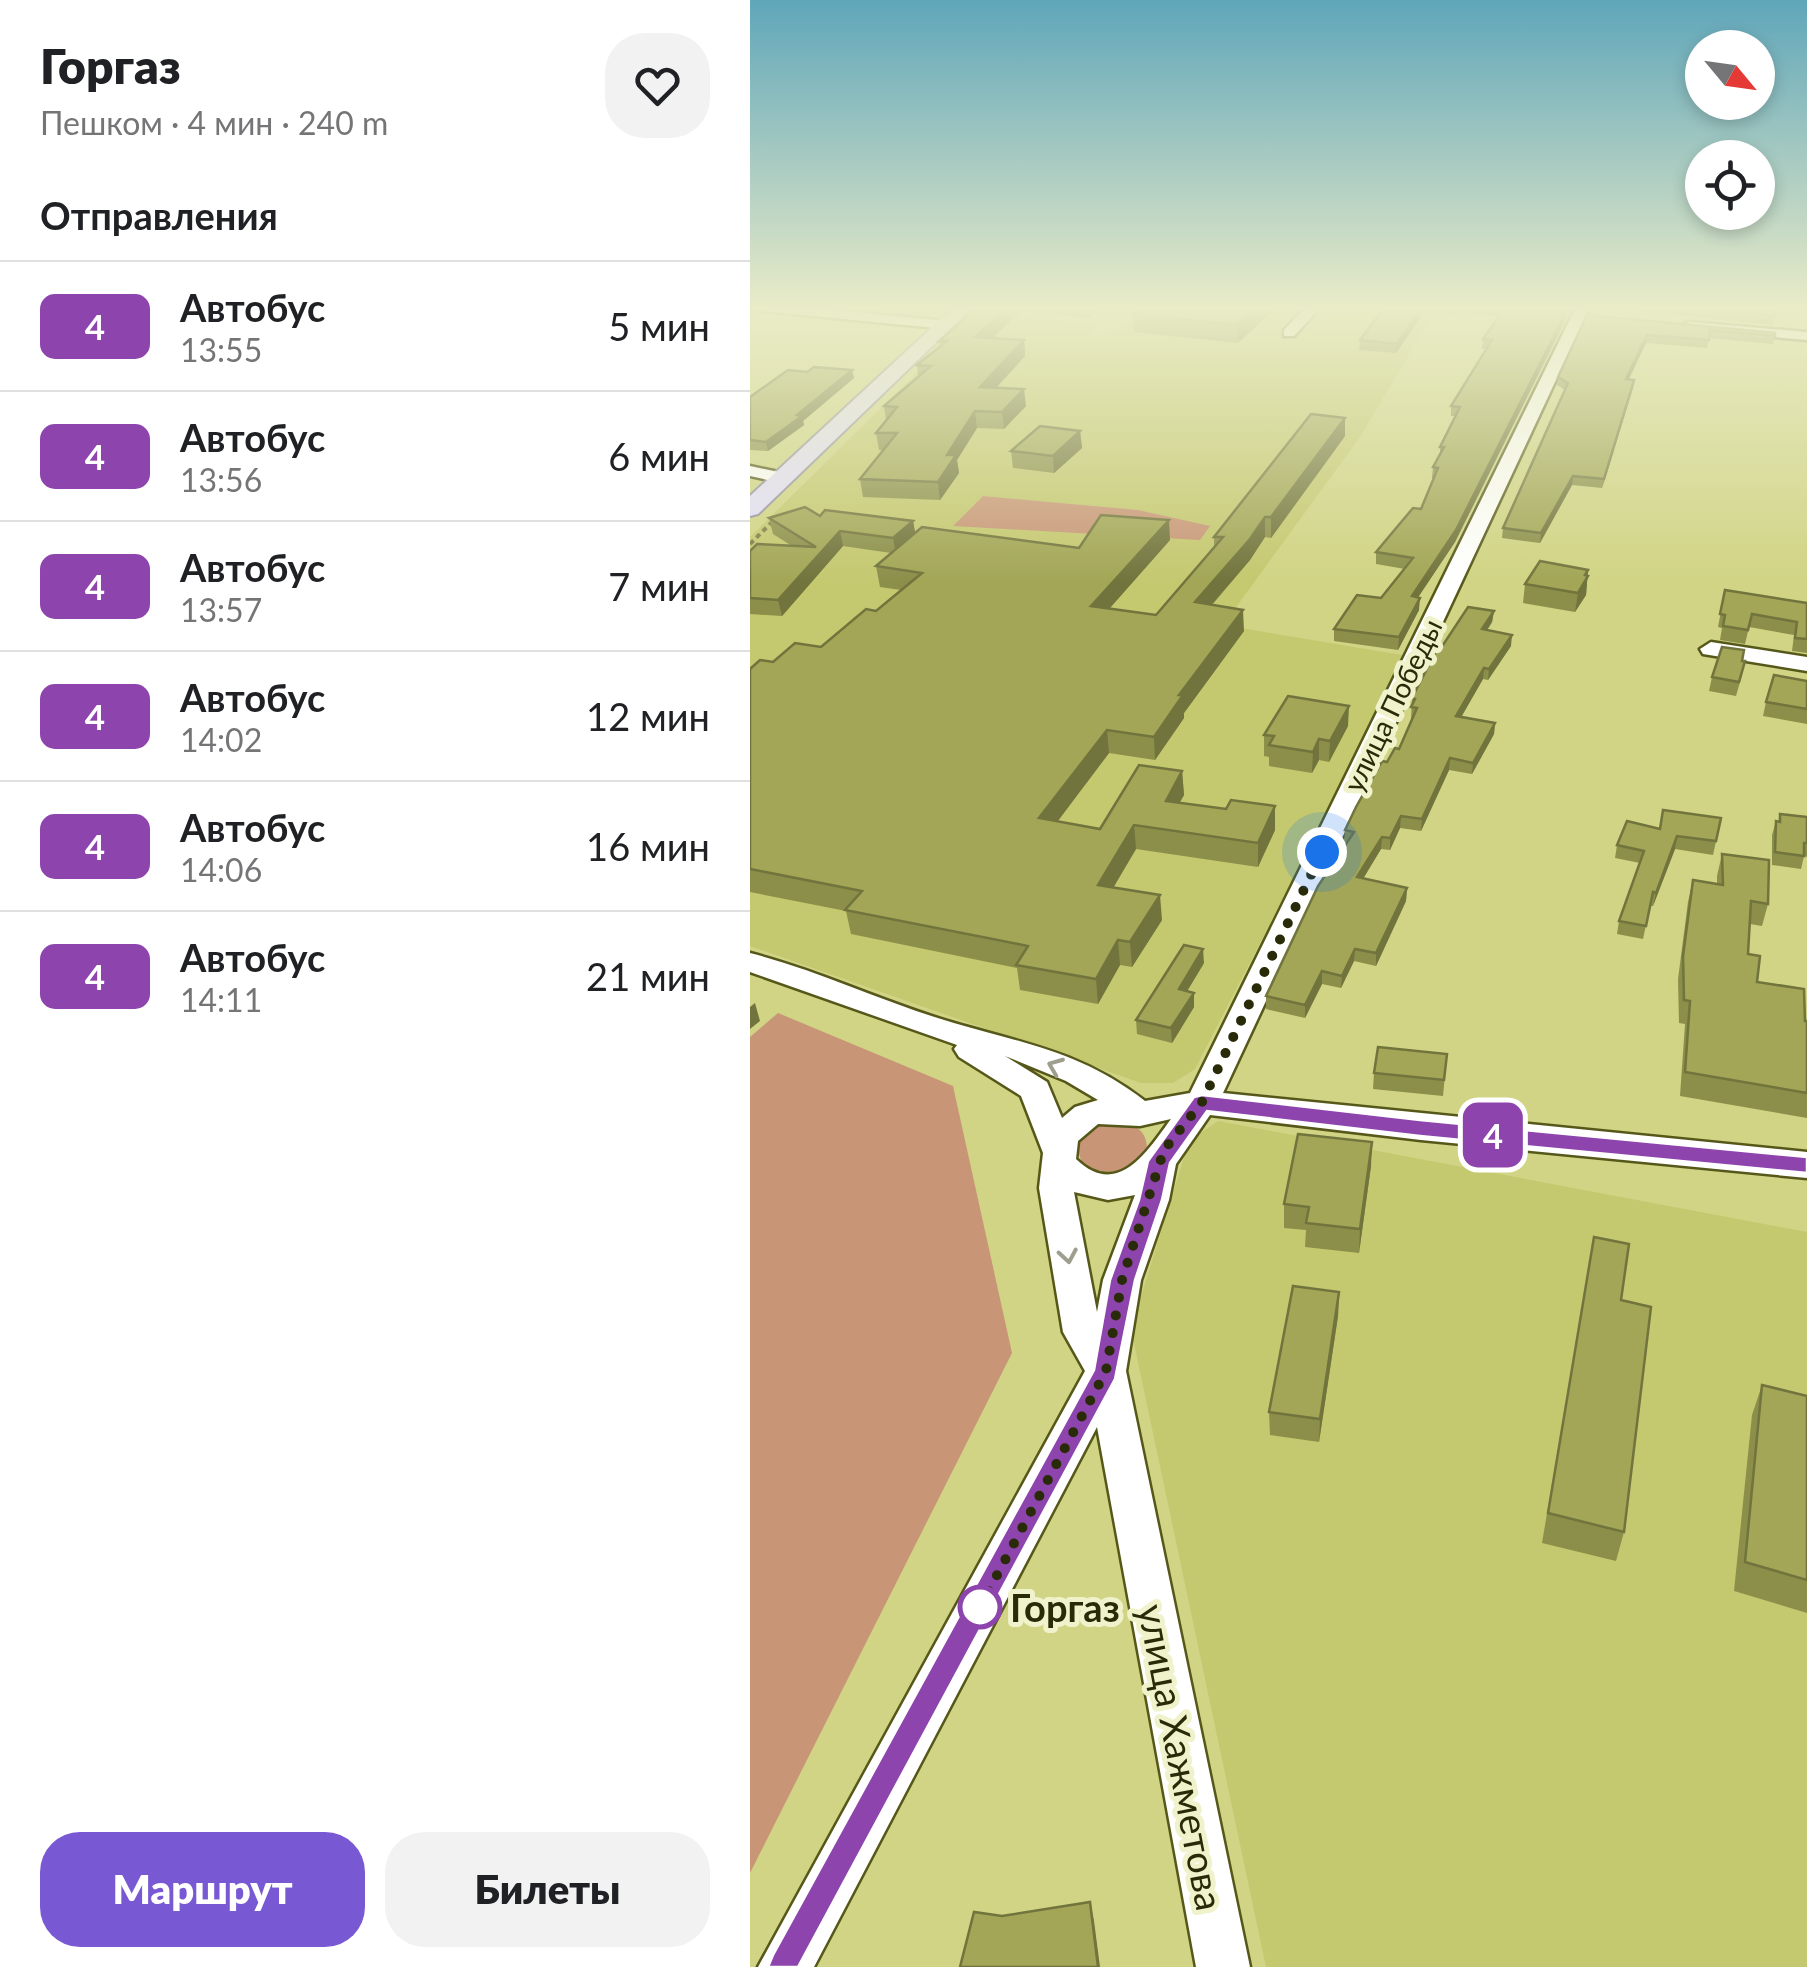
<!DOCTYPE html>
<html lang="ru">
<head>
<meta charset="utf-8">
<style>
	:root { --surface:#fff; --page:#f2f2f2; --text:#202124; --muted:#757577; --line:#e0e0e0; --accent:#7859d3 }
	body { margin:0; font-family:Lato,sans-serif; background:var(--page); color:var(--text); height:100vh; display:flex; flex-direction:column; font-size:38px; white-space:nowrap }
	* { box-sizing:border-box; margin:0 }
	p { font-size:32px; color:var(--muted) }
	.icon { flex:none; width:55px; height:55px; fill:none; stroke:currentColor; stroke-width:2; stroke-linecap:round; stroke-linejoin:round }
	.map { position:relative; flex:1; overflow:hidden }
	.side { display:flex; flex-direction:column; background:var(--surface); width:750px }
	.side>* { flex:none }
	.badge { padding:0 20px; border-radius:15px; font-size:35px; line-height:65px }
	.needle { width:65px; rotate:119deg }
	.tools { position:absolute; left:935px; top:30px; display:grid; gap:20px }
	.tools a { display:grid; place-items:center; width:90px; height:90px; border-radius:50%; background:var(--surface); box-shadow:0 5px 15px #0003; font-size:50px }
	.you { position:absolute; width:50px; height:50px; margin:-25px; border:8px solid #fff; border-radius:50%; background:#1a73e8; box-shadow:0 0 0 15px #1a73e833 }
	.map>.badge { position:absolute; translate:-50% -50%; box-shadow:0 0 0 5px #fff }
	h2 { padding:0 40px; font-size:38px; line-height:90px }
	.round { display:grid; place-items:center; flex:none; width:105px; height:105px; border-radius:40px; background:var(--page) }
	.overview { display:flex; align-items:center; justify-content:space-between; height:170px; padding:0 40px }
	h1 { font-size:48px; font-weight:800; line-height:75px }
	.cta { display:flex; gap:20px; margin-top:auto; padding:20px 40px }
	.cta a { flex:1; height:115px; border-radius:40px; background:var(--accent); color:#fff; font-size:40px; font-weight:800; line-height:115px; text-align:center }
	.cta a+a { background:var(--page); color:var(--text) }
	ul { padding:0; list-style:none }
	li { display:flex; align-items:center; gap:30px; height:130px; padding:0 40px; border-top:2px solid var(--line) }
	li div { flex:1 }
	li b { display:block; font-size:38px }
	li em { font-style:normal }
	li .badge { min-width:110px; font-weight:700; text-align:center }
	main { display:flex; flex:1; min-height:0 }
	.map>svg:first-child { display:block }
	.built { fill:#c4c86f; fill-rule:evenodd }
	.green { fill:#c89577 }
	.lines { fill:none; stroke-linecap:round; stroke-linejoin:round }
	.minor-casing { stroke:#56581a; stroke-width:5 }
	.major-casing { stroke:#9692a5; stroke-width:4 }
	.path { stroke:#7b7d45; stroke-width:4; stroke-dasharray:5 4; stroke-linecap:butt }
	.minor { fill:#fff; fill-rule:evenodd }
	.major { fill:#e3dffb; fill-rule:evenodd }
	.wall { fill:#8b8f4a }
	.shaded-wall { fill:#71743c }
	.building { fill:#a2a656; stroke:#71743c; stroke-width:2.5 }
	.oneway { stroke:#9f9f90 }
	.line { fill:#8e44ad; stroke:#fff; stroke-width:2.5 }
	.walk { stroke:#292a08; stroke-width:10; stroke-dasharray:0 18 }
	.stop-dot { fill:#fff; stroke:#8e44ad; stroke-width:5 }
	.labels { text-anchor:middle; dominant-baseline:central; stroke-width:10; stroke-linejoin:round; paint-order:stroke }
	.far-street-label { font-size:28px; fill:#292a08; stroke:#eff2cb }
	.near-stop-label { font-size:38px; font-weight:bold; fill:#292a08; stroke:#eff2cb; text-anchor:start }
	.near-street-label { font-size:38px; fill:#292a08; stroke:#eff2cb }
</style>
</head>
<body>
<main>
<section class="side">
<div class="overview"><div><h1>Горгаз</h1><p>Пешком · 4 мин · 240 m</p></div><a class="round"><svg class="icon" aria-label="heart" viewBox="0 0 24 24"><path d="M12 20l-8-8c-3-5 5-10 8-4 3-6 11-1 8 4z"/></svg></a></div>
<h2>Отправления</h2>
<ul>
<li><span class="badge" style="background:#8e44ad;color:#fff">4</span><div><b>Автобус</b><p>13:55</p></div><em>5 мин</em></li>
<li><span class="badge" style="background:#8e44ad;color:#fff">4</span><div><b>Автобус</b><p>13:56</p></div><em>6 мин</em></li>
<li><span class="badge" style="background:#8e44ad;color:#fff">4</span><div><b>Автобус</b><p>13:57</p></div><em>7 мин</em></li>
<li><span class="badge" style="background:#8e44ad;color:#fff">4</span><div><b>Автобус</b><p>14:02</p></div><em>12 мин</em></li>
<li><span class="badge" style="background:#8e44ad;color:#fff">4</span><div><b>Автобус</b><p>14:06</p></div><em>16 мин</em></li>
<li><span class="badge" style="background:#8e44ad;color:#fff">4</span><div><b>Автобус</b><p>14:11</p></div><em>21 мин</em></li>
</ul>
<div class="cta"><a>Маршрут</a><a>Билеты</a></div>
</section>
<div class="map">
<svg width="1057" height="1967" viewBox="0 0 1057 1967">
	<rect width="100%" height="100%" fill="#d0d484"/>
	<g class="built">
		<path d="M396,307H687L610,437L473,625L658,656L445,1069L423,1083H391L0,946V537L226,314L348,323L336,336L354,339ZM233,496L388,510L460,527L204,526Z"/>
		<path d="M468,1121L1057,1232V1967H516L381,1329L439,1141Z"/>
	</g>
	<g class="green">
		<path d="M233,496L388,510L460,526L450,540L203,526Z"/>
		<path d="M28,1013L203,1086L262,1353L0,1873V1037Z"/>
		<path d="M349,1123C371,1124 396,1120 397,1148C385,1174 354,1178 332,1163L326,1145L339,1128Z"/>
	</g>
	<g class="lines">
		<defs>
			<g id="minor">
				<path d="M4,307H53L197,321L204,325L197,329L11,311Z"/>
				<path d="M556,307H571L544,336H534V330Z"/>
				<path d="M826,307H840L473,1093L1057,1152V1178L671,1140L460,1115L426,1164L419,1200L391,1280L376,1371L500,1967H446L347,1427L64,1967H8L335,1371L313,1332L289,1188L293,1153L271,1096L209,1057L204,1049L207,1045L0,972V953C70,971 135,1003 204,1023C277,1044 333,1053 395,1101L440,1093ZM255,1056L316,1081L348,1100L325,1107L312,1118L297,1082ZM421,1119C398,1150 368,1200 326,1159L328,1141L348,1124L390,1126ZM324,1192L358,1200L385,1195L353,1280L347,1312Z"/>
				<path d="M940,322L1057,332V340L935,329V323Z"/>
				<path d="M0,466L38,474L41,478L32,483L0,476Z"/>
				<path d="M961,642L1057,657V671L953,654L950,649Z"/>
			</g>
			<path id="major" d="M204,307H223L8,514L0,516V496Z"/>
		</defs>
		<use href="#minor" class="minor-casing"/>
		<use href="#major" class="major-casing"/>
		<path class="path" d="M0,544L24,520"/>
		<use href="#minor" class="minor"/>
		<use href="#major" class="major"/>
	</g>
	<g class="wall">
		<path d="M90,307H148L140,312Z"/>
		<path d="M228,307H353L338,318L271,311L242,338L274,340L275,356L246,388L276,406L254,429L227,428L207,460L209,473L190,500L113,497L110,479L133,450H129L126,433L136,420L134,406L168,377L167,365L190,347L189,341Z"/>
		<path d="M393,307H527L488,343L384,332L383,314Z"/>
		<path d="M635,307H767L816,312L815,321L705,542L668,597L669,610L648,650L584,641V629L631,598L655,569L626,564V552L671,509L683,478H682L683,467L690,455V447L705,416H701V406L736,349H732L733,339L749,317L710,313L707,316L674,312L646,353L609,350L610,340Z"/>
		<path d="M843,307H1026L1025,316L1023,325Z"/>
		<path d="M837,315L1025,333L1023,344L959,338L957,348L896,343L879,379L884,380L883,388L852,488L822,485L790,543L752,538L753,528L815,390L807,385L808,377Z"/>
		<path d="M102,370L104,378L53,421L54,425L18,451L0,450V397L57,372Z"/>
		<path d="M595,418V436L521,538L515,537L500,560L462,605L494,631L434,713V718L405,760L359,753L307,822L350,829L432,771L434,795L429,803L525,830L508,867L386,849L363,888L412,920L382,967L370,965L348,1004L270,990L267,968L101,934L96,911L0,892V669L71,647L126,611L151,590L130,587L126,566L141,553L93,546L32,616L0,614V551L42,546L23,534L19,518L70,516L163,521L165,533L329,548L420,540L360,608L406,615L464,548V537Z"/>
		<path d="M330,431L332,448L304,473L263,468L261,451Z"/>
		<path d="M838,570L836,595L825,612L773,603L775,584Z"/>
		<path d="M975,590L1057,603V653L1042,651L1044,635L999,627L995,644L970,640L972,628L968,627Z"/>
		<path d="M744,611L742,622L737,630L761,646L738,680L733,679L711,717L745,723L744,734L722,774L699,770L671,831L650,828L640,850L631,849L613,878L657,888L656,901L626,966L604,961L591,988L572,984L555,1018L516,1009V996L597,842H594L595,830L637,762L649,749L662,719H661L662,698L693,645Z"/>
		<path d="M992,675L986,696L959,691L962,677Z"/>
		<path d="M1057,681V724L1013,716L1016,702Z"/>
		<path d="M598,726L579,762L569,760L562,773L519,766V757L514,756V735Z"/>
		<path d="M1030,814L1057,817V857L1054,856L1051,869L1022,865V835L1026,821L1028,822Z"/>
		<path d="M971,818L963,855L925,849L903,906H900L893,939L867,934L869,921L890,863L865,858L867,845L910,829Z"/>
		<path d="M972,854L1018,904L1012,926L1000,924L998,954L1007,982L1057,1021V1118L930,1096L935,1024L929,1023L928,979L938,902L943,880L967,884V876Z"/>
		<path d="M454,963L437,991L444,993V1007L422,1043L387,1034L386,1020Z"/>
		<path d="M697,1054L693,1096L623,1089L624,1073Z"/>
		<path d="M621,1166L609,1253L555,1247L556,1230L534,1228V1204Z"/>
		<path d="M844,1237L871,1300L874,1532L866,1561L792,1543Z"/>
		<path d="M589,1292L588,1316L569,1442L520,1435L519,1412Z"/>
		<path d="M1012,1385L1057,1396V1613L984,1591L1002,1415Z"/>
	</g>
	<g class="shaded-wall">
		<path d="M258,307H270L271,311L227,353L225,337Z"/>
		<path d="M337,307H353L338,318Z"/>
		<path d="M508,307H527L488,343L487,325Z"/>
		<path d="M672,307H674V312L646,353L647,344Z"/>
		<path d="M816,312L815,321L705,542L661,608L662,596Z"/>
		<path d="M897,335L896,343L875,387L876,379Z"/>
		<path d="M274,340L275,356L232,403L230,387Z"/>
		<path d="M102,370L104,378L53,421L54,425L18,451L16,442Z"/>
		<path d="M884,380L883,388L852,488L854,479Z"/>
		<path d="M274,389L276,406L254,429L252,412Z"/>
		<path d="M225,411L227,428L207,460L209,473L190,500L188,482L197,455Z"/>
		<path d="M595,418V436L521,538V517Z"/>
		<path d="M330,431L332,448L304,473L303,456Z"/>
		<path d="M823,476L822,485L790,543L791,533Z"/>
		<path d="M515,517V537L500,560L445,624V602Z"/>
		<path d="M419,520L420,540L343,627L341,606Z"/>
		<path d="M163,521L166,537L146,554L143,538Z"/>
		<path d="M90,531L93,546L32,616L28,600Z"/>
		<path d="M838,570L836,595L825,612L828,593Z"/>
		<path d="M670,598L669,610L648,650L649,637Z"/>
		<path d="M493,610L494,631L434,713V718L405,760L404,737L429,695Z"/>
		<path d="M744,611L742,622L731,640L732,629Z"/>
		<path d="M762,635L761,646L738,680L739,669Z"/>
		<path d="M734,668L733,679L705,728L706,716Z"/>
		<path d="M599,706L598,726L579,762L580,741Z"/>
		<path d="M745,723L744,734L722,774L723,763Z"/>
		<path d="M357,730L359,753L292,842L289,818Z"/>
		<path d="M569,739V760L562,773L563,752Z"/>
		<path d="M700,758L699,770L671,831L672,819Z"/>
		<path d="M432,771L434,795L417,825L416,801Z"/>
		<path d="M525,806V830L508,867V843Z"/>
		<path d="M651,816L650,828L640,850V838Z"/>
		<path d="M384,825L386,849L350,910L348,885Z"/>
		<path d="M927,836L925,849L903,906L906,893Z"/>
		<path d="M632,837L631,849L607,889V877Z"/>
		<path d="M657,888L656,901L626,966V953Z"/>
		<path d="M410,895L412,920L382,967L380,942Z"/>
		<path d="M368,940L370,965L348,1004L346,979Z"/>
		<path d="M453,949L454,963L430,1003L429,989Z"/>
		<path d="M605,949L604,961L591,988L592,976Z"/>
		<path d="M572,971V984L555,1018V1005Z"/>
		<path d="M444,993V1007L422,1043L421,1028Z"/>
		<path d="M5,1003L10,1021L0,1029V1007Z"/>
		<path d="M622,1142L621,1166L609,1253L610,1229Z"/>
		<path d="M589,1292L588,1316L569,1442L570,1419Z"/>
		<path d="M340,1902L344,1921L350,1967H348Z"/>
	</g>
	<g class="building">
		<path d="M228,307H258L225,337L274,340L230,387L274,389L252,412L225,411L197,455H206L188,482L110,479L147,433H126L147,407L134,406L181,366L167,365L197,341H189Z"/>
		<path d="M393,307H508L487,325L383,314Z"/>
		<path d="M635,307H672L647,344L610,340Z"/>
		<path d="M742,307H767L816,312L706,530L662,596L670,598L649,637L584,629L607,595L631,598L663,558L626,552L663,508L671,509L688,468L683,467L694,447H690L710,407L701,406L742,340L733,339L755,308Z"/>
		<path d="M931,307H1026L1025,316Z"/>
		<path d="M837,315L1025,333V336L960,330L959,340L897,335L876,379L884,380L854,479L823,476L791,533L753,528L818,383L808,377Z"/>
		<path d="M64,367L102,370L47,415L52,416L16,442L0,440V397L38,370L57,372Z"/>
		<path d="M561,414L595,418L521,517H515L500,539L445,602L493,610L429,695H433L404,737L357,730L289,818L350,829L389,765L432,771L416,801L476,809L481,800L525,806L508,843L384,825L348,885L410,895L380,942L368,940L346,979L266,965L278,946L95,910L112,891L0,869V669L10,660L23,662L45,643L71,647L116,609L126,611L172,573L126,566L172,527L329,548L351,515L419,520L341,606L406,615L473,537H464Z"/>
		<path d="M290,426L330,431L303,456L261,451Z"/>
		<path d="M55,507L70,516L75,510L163,521L143,538L90,531L28,600L0,598V551L7,544L66,547L19,518Z"/>
		<path d="M790,561L838,570L835,575L838,576L828,593L775,584Z"/>
		<path d="M975,590L1057,603V639L1045,638L1047,622L1002,614L998,630L973,626L975,615L970,614Z"/>
		<path d="M718,607L744,611L732,629L762,635L739,669L734,668L706,716L745,723L723,763L700,758L672,819L651,816L640,838L632,837L607,877L657,888L626,953L605,949L592,976L572,971L555,1005L516,996L568,886L604,832L595,830L606,807L632,761L637,762L645,748L649,749L667,708L661,707L665,699L662,698L689,645H693Z"/>
		<path d="M972,647L994,650L992,661H995L989,682L962,677Z"/>
		<path d="M1024,675L1057,681V709L1016,702Z"/>
		<path d="M538,696L599,706L580,741L569,739L563,752L519,745L524,736L514,735Z"/>
		<path d="M913,810L971,818L966,841L927,836L906,893L903,892L896,926L869,921L894,851L867,845L877,821L910,829Z"/>
		<path d="M1030,814L1057,817V843H1054V856L1025,852L1026,821L1030,822Z"/>
		<path d="M972,854L1019,860L1018,904L1001,901L998,954L1010,956L1007,982L1054,989L1055,1021H1057V1093L935,1072L940,1001L934,1000L933,956L943,880L973,885Z"/>
		<path d="M434,945L453,949L429,989L444,993L421,1028L386,1020Z"/>
		<path d="M628,1047L697,1054L694,1080L624,1073Z"/>
		<path d="M548,1134L622,1142L610,1229L556,1223L559,1207L534,1204Z"/>
		<path d="M844,1237L879,1244L871,1300L901,1307L874,1532L798,1513Z"/>
		<path d="M543,1286L589,1292L570,1419L519,1412Z"/>
		<path d="M1012,1385L1057,1396V1580L995,1562Z"/>
		<path d="M340,1902L348,1967H210L224,1912L252,1916Z"/>
	</g>
	<defs><path id="oneway-chevron" d="M-2-3.5L2.5 0L-2 3.5" fill="none" stroke-width="1.6" stroke-linecap="round" stroke-linejoin="round" transform="scale(2.5)"/></defs>
	<g class="oneway">
		<use href="#oneway-chevron" transform="translate(305 1066) rotate(-158)"/>
		<use href="#oneway-chevron" transform="translate(318 1256) rotate(80)"/>
	</g>
	<linearGradient id="sky" x2="0" y2="1"><stop stop-color="#5fa6ba"/><stop offset="0.53" stop-color="#eaecc8"/><stop offset="1" stop-color="#eaecc8" stop-opacity="0"/></linearGradient>
	<rect width="1057" height="582" fill="url(#sky)"/>
	<path class="line" d="M452,1095L670,1120L1057,1157V1173L670,1136L457,1111L420,1163L412,1200L385,1280L365,1379L48,1967H18L23,1955L344,1370L360,1280L389,1200L398,1161L444,1097Z"/>
	<g class="lines">
		<path class="walk" d="M230,1607L356,1371L372,1280L414,1150L452,1102L572,852"/>
	</g>
	<circle class="stop-dot" cx="230" cy="1607" r="20"/>
	<g class="labels">
		<g class="far-street-label">
			<text transform="translate(642 705) rotate(-64)">улица Победы</text>
		</g>
		<g class="near-stop-label">
			<text x="260" y="1607">Горгаз</text>
		</g>
		<g class="near-street-label">
			<text transform="translate(432 1757) rotate(79)">улица Хажметова</text>
		</g>
	</g>
</svg>
<div class="tools">
<a><svg class="needle" viewBox="-14 -14 28 28"><path d="M0-13l5 13h-10z" fill="#e53935"/><path d="M0 13l5-13h-10z" fill="#757577"/></svg></a>
<a><svg class="icon" aria-label="locate" viewBox="0 0 24 24"><circle cx="12" cy="12" r="6"/><path d="M12 2v4M12 18v4M2 12h4M18 12h4"/></svg></a>
</div>
<div class="you" style="left:572px;top:852px"></div>
<b class="badge" style="left:743px;top:1135px;background:#8e44ad;color:#fff">4</b>
</div>
</main>
</body>
</html>
